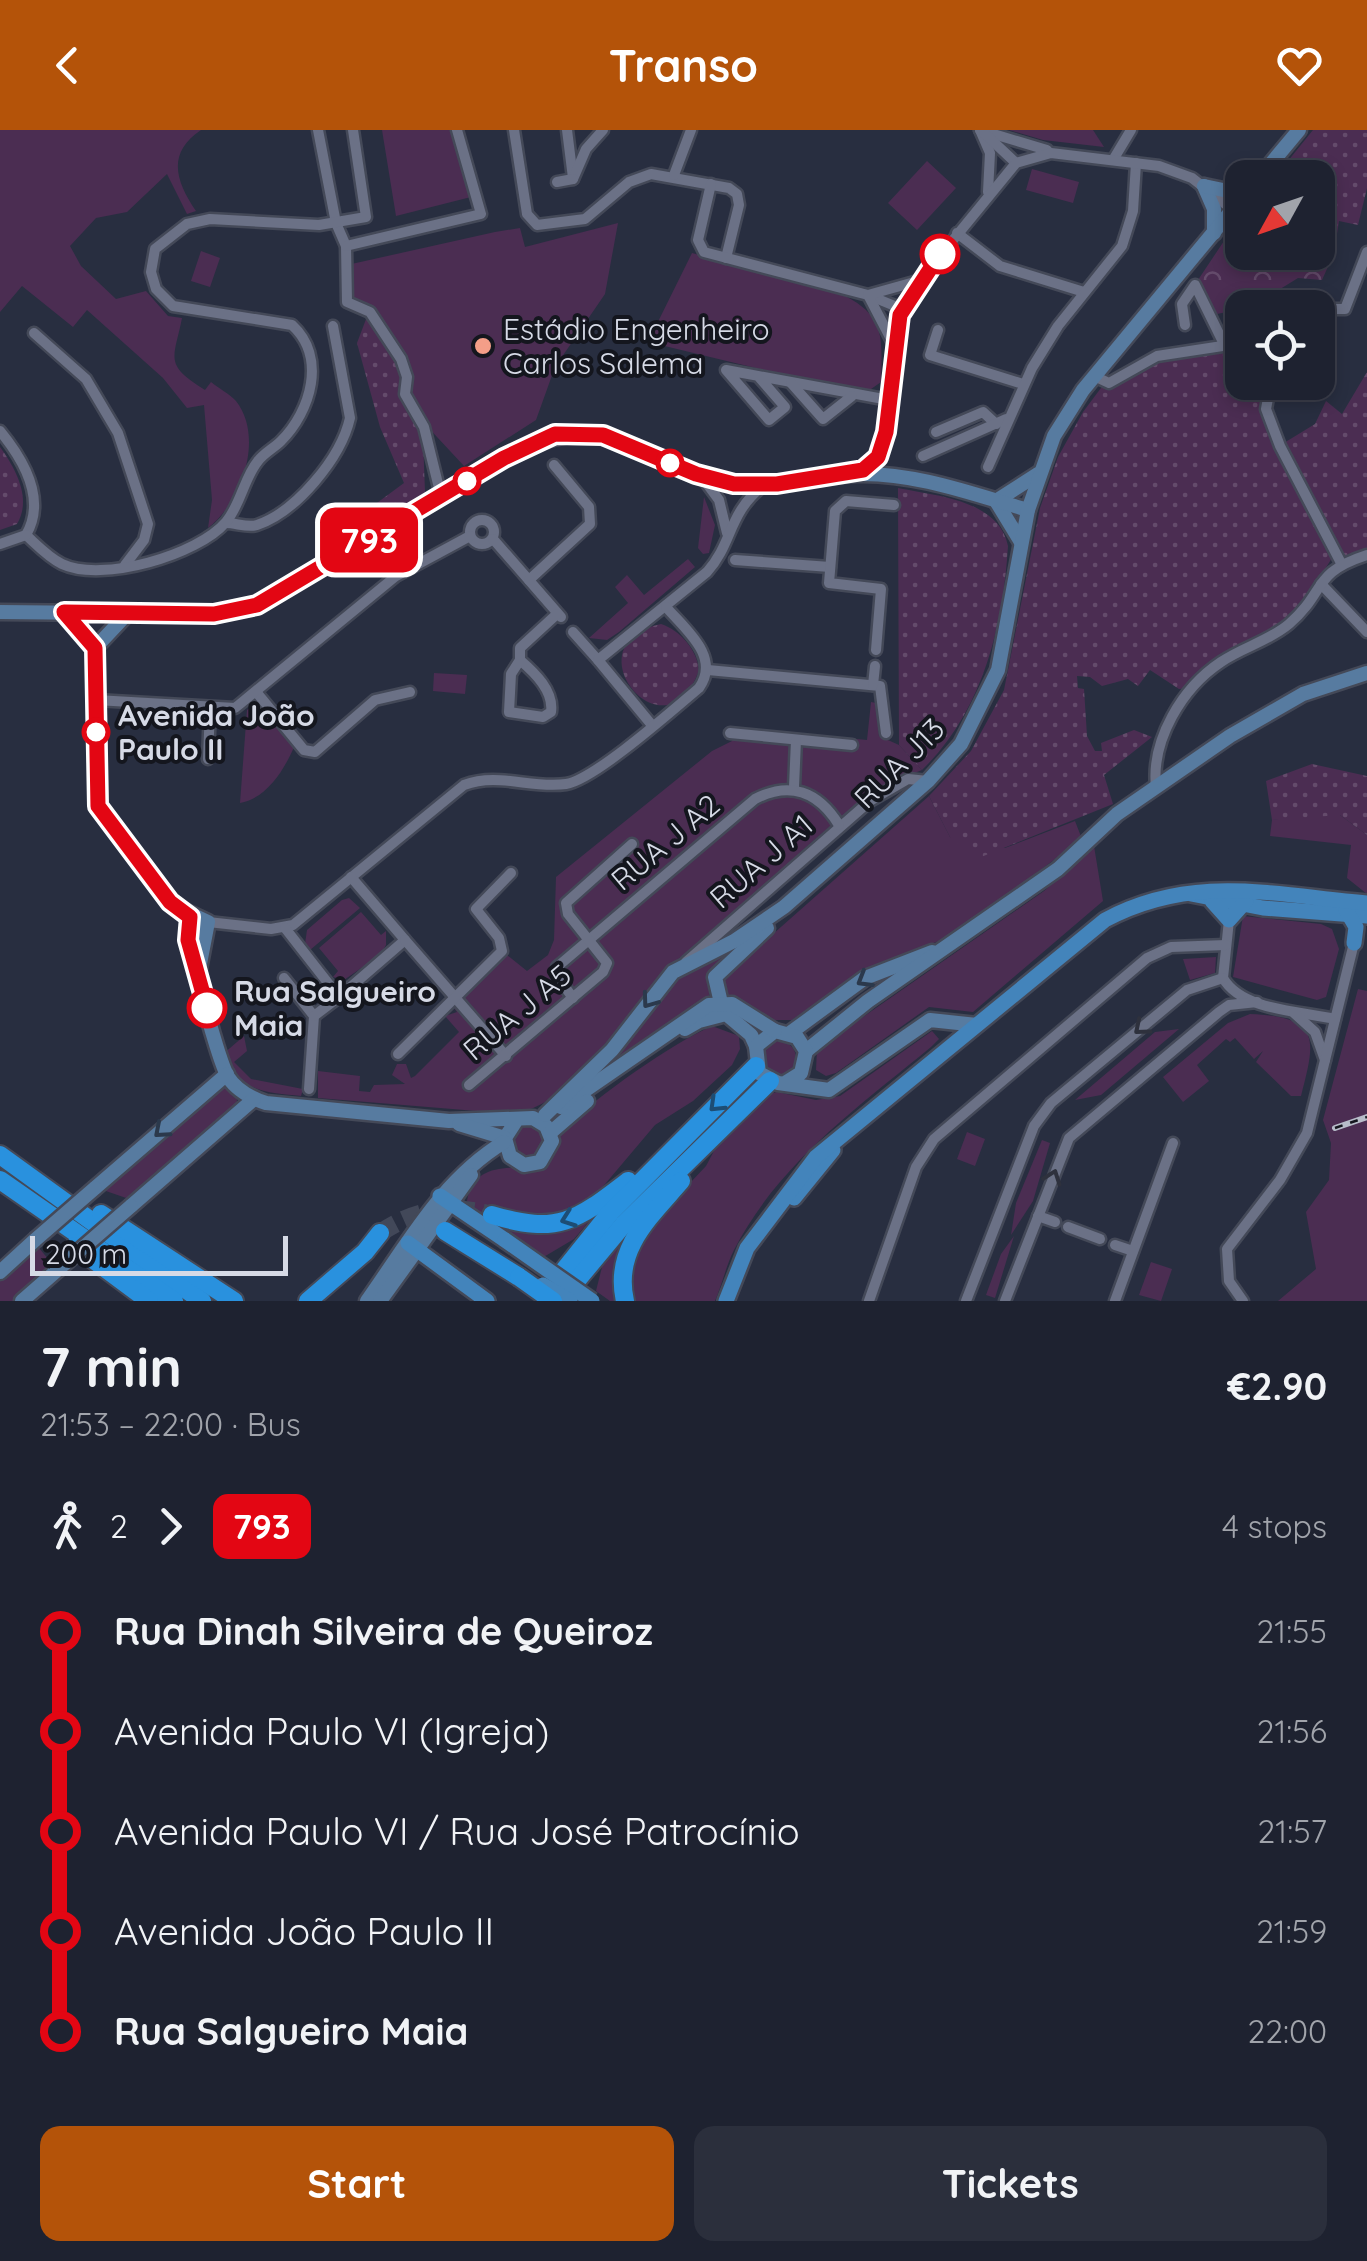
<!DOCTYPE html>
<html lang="en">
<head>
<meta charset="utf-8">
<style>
	:root { --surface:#1e2230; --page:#2b2f3c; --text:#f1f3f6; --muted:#a1a4ab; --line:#3c3f4c; --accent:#b45309 }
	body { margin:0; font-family:Quicksand,sans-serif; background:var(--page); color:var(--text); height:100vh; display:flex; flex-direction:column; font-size:38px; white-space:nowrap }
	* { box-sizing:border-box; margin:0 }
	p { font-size:32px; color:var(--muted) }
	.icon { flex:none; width:55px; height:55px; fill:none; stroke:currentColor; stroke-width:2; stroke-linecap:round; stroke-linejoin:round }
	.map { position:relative; height:1171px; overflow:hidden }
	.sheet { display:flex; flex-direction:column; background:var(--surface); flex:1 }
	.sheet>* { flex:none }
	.badge { padding:0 20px; border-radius:15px; font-size:35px; line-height:65px }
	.needle { width:65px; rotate:230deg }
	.fabs { position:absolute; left:1225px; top:30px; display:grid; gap:20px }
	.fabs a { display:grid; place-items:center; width:110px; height:110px; border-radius:20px; background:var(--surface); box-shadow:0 5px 15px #0003,0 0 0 2px var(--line); font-size:50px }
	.scale { position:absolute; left:30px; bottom:25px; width:258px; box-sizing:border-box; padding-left:10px; border:5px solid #d6dae6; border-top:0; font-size:28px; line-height:35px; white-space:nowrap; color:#d6dae6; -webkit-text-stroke:8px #14161e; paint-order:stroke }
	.map>.badge { position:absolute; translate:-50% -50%; box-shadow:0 0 0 5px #fff }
	.legs { display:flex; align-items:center; gap:15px; height:110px; padding:0 40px; font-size:32px }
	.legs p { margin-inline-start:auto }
	.headline { display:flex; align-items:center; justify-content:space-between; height:170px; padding:0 40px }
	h1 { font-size:55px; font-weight:800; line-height:75px }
	.primary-button { display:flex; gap:20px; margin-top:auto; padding:20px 40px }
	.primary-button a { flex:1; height:115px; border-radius:20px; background:var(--accent); color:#fff; font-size:40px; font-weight:800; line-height:115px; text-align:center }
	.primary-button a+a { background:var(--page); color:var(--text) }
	ul { padding:0 40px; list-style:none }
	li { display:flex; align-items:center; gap:35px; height:100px; font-size:38px }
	li i { display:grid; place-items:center; width:15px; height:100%; margin:0 12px; background:currentColor }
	li i::after { content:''; width:25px; height:25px; margin:-12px; border:8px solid; border-radius:50%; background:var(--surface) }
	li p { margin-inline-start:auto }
	li:first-child i { background:linear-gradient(#0000 50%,currentColor 0) }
	li:last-child i { background:linear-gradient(currentColor 50%,#0000 0) }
	header { display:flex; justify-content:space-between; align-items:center; height:130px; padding:0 40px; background:var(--accent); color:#fff; font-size:45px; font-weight:800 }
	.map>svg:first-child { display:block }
	.green { fill:#4b2d52 }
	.forest { fill:url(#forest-crowns) }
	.garden { fill:url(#garden-dots) }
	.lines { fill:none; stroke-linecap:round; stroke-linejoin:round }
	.highway-tunnel { stroke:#424859; stroke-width:18; stroke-dasharray:18 9; stroke-linecap:butt }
	.street-casing { stroke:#444958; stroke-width:15 }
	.secondary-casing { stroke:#444958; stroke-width:19 }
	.primary-casing { stroke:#444958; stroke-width:20 }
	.highway-casing { stroke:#444958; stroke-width:22 }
	.street { stroke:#6b7186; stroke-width:10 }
	.secondary { stroke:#577ba0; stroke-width:14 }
	.primary { stroke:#4384bb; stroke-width:15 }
	.highway { stroke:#2991de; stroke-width:18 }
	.rail-casing { stroke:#b7bcc9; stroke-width:6 }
	.rail { stroke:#14161e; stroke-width:2.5; stroke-dasharray:8; stroke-linecap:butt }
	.secondary-bridge-casing { stroke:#444958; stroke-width:19; stroke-linecap:butt }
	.primary-bridge-casing { stroke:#444958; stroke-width:20; stroke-linecap:butt }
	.highway-bridge-casing { stroke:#444958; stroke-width:22; stroke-linecap:butt }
	.secondary-bridge { stroke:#577ba0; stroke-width:14 }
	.primary-bridge { stroke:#4384bb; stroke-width:15 }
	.highway-bridge { stroke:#2991de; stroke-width:18 }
	.oneway { stroke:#2b394c }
	.oneway2 { stroke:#2e313d }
	.oneway3 { stroke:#1d4d74 }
	.line-1-casing { stroke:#fff; stroke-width:22 }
	.line-1 { stroke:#e30613; stroke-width:15 }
	.stop-1-dot { fill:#fff; stroke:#e30613; stroke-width:5 }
	.poi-dot { fill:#f49e88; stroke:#14161e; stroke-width:4 }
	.labels { text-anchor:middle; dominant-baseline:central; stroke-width:8; stroke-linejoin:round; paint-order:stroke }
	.poi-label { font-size:30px; fill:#d6dae6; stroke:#14161e; text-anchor:start }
	.stop-label { font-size:30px; font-weight:bold; fill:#d6dae6; stroke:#14161e; text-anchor:start }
	.street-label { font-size:30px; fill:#d6dae6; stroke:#14161e }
</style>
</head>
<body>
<header><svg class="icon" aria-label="back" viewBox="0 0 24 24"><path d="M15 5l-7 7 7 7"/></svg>Transo<svg class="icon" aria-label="heart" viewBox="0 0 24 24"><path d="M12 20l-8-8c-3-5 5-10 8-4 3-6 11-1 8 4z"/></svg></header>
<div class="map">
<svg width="1367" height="1171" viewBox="0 0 1367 1171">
	<defs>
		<pattern id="forest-crowns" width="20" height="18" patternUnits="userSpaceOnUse" patternTransform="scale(2.5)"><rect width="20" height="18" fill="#4b2d52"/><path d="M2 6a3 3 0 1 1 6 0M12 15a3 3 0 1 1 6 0" fill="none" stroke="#644b6b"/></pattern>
		<pattern id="garden-dots" width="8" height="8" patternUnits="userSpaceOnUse" patternTransform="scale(2.5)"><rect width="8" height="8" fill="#4b2d52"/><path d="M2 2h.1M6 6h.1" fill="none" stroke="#644b6b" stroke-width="1.8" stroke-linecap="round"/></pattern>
	</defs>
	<rect width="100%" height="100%" fill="#282e40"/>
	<g class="green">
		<path d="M0,0H201C167,23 175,50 196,81L187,84L167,44L127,82L96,88L70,116L81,136L116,169L146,161L168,186L182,188C174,229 163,234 205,260L211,252C218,258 230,264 236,271C265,308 241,373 208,398L212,370L204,275L187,278L163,248L87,180L73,197L22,156L0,182Z"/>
		<path d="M382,0H452L471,67L396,86Z"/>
		<path d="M1009,0H1093L1104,17L1043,10Z"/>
		<path d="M927,31L956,58L917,100L888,73Z"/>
		<path d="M1032,39L1079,52L1073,73L1026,60Z"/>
		<path d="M618,93L605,164L555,237L536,290L464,336L424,293L373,183L350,172L347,135L495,102L520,98L525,117Z"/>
		<path d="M201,121L220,128L210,157L191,151Z"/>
		<path d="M692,123L839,163C886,185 882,205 881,252L864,264L648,212Z"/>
		<path d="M704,367L715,395L709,423L703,424L698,418Z"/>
		<path d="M688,429L695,437L619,502L607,510L589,508L628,473L615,457L627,445L644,465Z"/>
		<path d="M434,543L467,545L465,564L433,561Z"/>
		<path d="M871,572L876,573L879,606L899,615L922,640C855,666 805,719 752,767C726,791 697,812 671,836C617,884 592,966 514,984L318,968V941L360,946L359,961L370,962L374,955L405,954L392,945L397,934H406L411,948L415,946L459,902L445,886L457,882L450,873L502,821L527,841L548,825L554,810L556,747L712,621L732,611L733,597L867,610Z"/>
		<path d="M255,574L294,617C284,640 267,668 240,673L247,580Z"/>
		<path d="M929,666L950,707L1005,718L1075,691L1082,709L952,806L863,840L792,890H768L740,870L725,867L721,850Z"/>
		<path d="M1306,685H1340L1367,705V764L1347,748L1351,715L1270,706L1272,690Z"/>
		<path d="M1094,716L1103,771L973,882L929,877L836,943L826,946L816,940L817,919L1044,761Z"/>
		<path d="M349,768L360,778L310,820L305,814L307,800L342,770Z"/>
		<path d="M361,782L381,805L386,801V815L380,825L344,850L333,847L338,841L319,818Z"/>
		<path d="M1243,786L1321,794L1332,799L1339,819L1326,867L1317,870L1233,847Z"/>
		<path d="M735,817L712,839L709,867L580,961L671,848Z"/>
		<path d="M1216,827L1215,843L1190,850L1183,829Z"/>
		<path d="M1358,859L1367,861V1171H1278L1316,1139L1306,1082L1329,1050L1331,1013L1323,990Z"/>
		<path d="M1250,884C1321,887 1316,908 1301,966H1291L1256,932L1263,921L1254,929L1235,908L1230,912L1226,909L1197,935L1209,951L1183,972L1163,947L1228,893Z"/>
		<path d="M712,896L739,906L740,919L732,935L693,971L655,995L595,1066L577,1081L521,1100L563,1101L591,1089L574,1109L542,1128L475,1083L467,1071C474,1030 513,1039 543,1037C558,1026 554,1010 565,998C597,966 671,914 712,896Z"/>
		<path d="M1179,899L1101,965L1075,970L1155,902Z"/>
		<path d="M932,901L939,909L931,917C858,977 778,1034 734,1120C726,1136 722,1155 715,1171H631L635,1119L644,1112L639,1107L706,1036L724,1002L762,966L777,962L816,970L840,966Z"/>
		<path d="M244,906L247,921L234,932L251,949L303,959L301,966C265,962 238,962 223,924Z"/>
		<circle cx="779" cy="928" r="17"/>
		<path d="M224,956L238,964L236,976L129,1069L103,1060Z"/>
		<circle cx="528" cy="1011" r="16"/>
		<path d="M967,1002L985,1009L975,1036L957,1029Z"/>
		<path d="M1042,1010L1050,1013L1033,1071L1011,1105L1016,1073Z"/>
		<path d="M1014,1106L995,1168L986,1165L1001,1124Z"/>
		<path d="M620,1111L615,1158L619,1171H610L596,1161L603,1133Z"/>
		<path d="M39,1118L54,1136L14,1171H0V1151Z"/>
		<path d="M1151,1132L1172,1139L1161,1171L1139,1165Z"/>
	</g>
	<path class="forest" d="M1230,102L1242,111V122L1263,127L1334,123L1322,150L1298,148L1251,177L1212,185L1196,153Z"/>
	<g class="garden">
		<path d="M1313,0H1367V58L1358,95L1339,91L1334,123L1263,128L1256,123L1318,122V48L1275,47Z"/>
		<path d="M368,184L398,230L403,269L423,310L425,362L330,422L324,412L404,353L380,297L357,213Z"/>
		<path d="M1233,220L1242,234V252L1256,253L1264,264L1279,316L1315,294L1326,271L1342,284L1367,242V425L1341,433L1304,367L1332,428L1304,472L1282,494L1188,558L1179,559L1150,540L1138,556L1128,549L1102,556L1090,547L1077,546L1078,558L1084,559L1087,606L1095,621H1102L1101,613L1134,600L1152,607L1104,645L1113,674L976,729L950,707L929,666L971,621L1004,560L1040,378L1058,327L1083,282L1104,254L1148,234L1171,227Z"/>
		<path d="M0,317C16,339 32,369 17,394L0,400Z"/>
		<path d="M898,358C937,366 999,370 1008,416C1003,498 982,582 922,640L899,615Z"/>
		<path d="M661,494C680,500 697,520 699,540C666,634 567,513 661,494Z"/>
		<path d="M1312,634L1367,646V705L1340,685L1272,690L1266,651Z"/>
	</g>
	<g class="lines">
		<path class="highway-tunnel" d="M380,1103C416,1079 449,1074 492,1085"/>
		<defs>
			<g id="street">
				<path d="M318,0L336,93L346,116L347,172L370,182L401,229L407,247L405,264L424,297L441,366"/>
				<path d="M514,0L527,84L537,95L585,89L629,52L651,44L729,58L737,64L739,75L726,128"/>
				<path d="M567,0L573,48"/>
				<path d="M980,0L1047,20"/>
				<path d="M980,0L990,23L988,62"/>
				<path d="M984,3L1016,33"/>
				<path d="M1113,30L1131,0"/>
				<path d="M674,45L691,0"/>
				<path d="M573,49L586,19L603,0"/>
				<path d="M557,52L573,49"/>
				<path d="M711,54L698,110L704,122L868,165L902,179"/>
				<path d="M957,103L1000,136L1084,162"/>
				<path d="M346,116L481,84L457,0"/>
				<path d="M1318,179H1345L1367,122"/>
				<path d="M1185,195L1182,174L1195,155L1225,216"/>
				<path d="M938,200L930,225L1023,254"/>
				<path d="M34,203L86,249L118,303L148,394L144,410L125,435"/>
				<path d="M893,213L868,165L918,151"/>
				<path d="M758,246L785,277L769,290L726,240L889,270"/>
				<path d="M1094,246L1109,253L1157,226L1242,213"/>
				<path d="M1271,252L1266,279L1280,316L1341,433"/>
				<path d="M791,253L823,289L852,266"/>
				<path d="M0,301C23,329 47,369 26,405"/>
				<path d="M936,302L983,282L996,294"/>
				<path d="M923,326L1006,289"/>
				<path d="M988,337L1032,238L1058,196L1122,116L1133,81L1136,33"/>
				<path d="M859,342L875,330L885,310L893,214L909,164L1016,33L1051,23L1159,36L1192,48L1233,80"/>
				<path d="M702,347L719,370L727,403"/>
				<circle cx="482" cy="402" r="12"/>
				<path d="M226,393C236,393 248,398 257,395C296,382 341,328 350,288L333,196"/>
				<path d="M26,405C37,415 48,427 62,434C102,453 198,425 226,392C241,374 244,348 258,331C264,323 274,318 281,311C311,281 327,227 292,195L173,176L156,159L151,142L155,119L187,94L210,89L319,95L366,87L353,0"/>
				<path d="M493,409L561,487"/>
				<path d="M0,414L26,405"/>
				<path d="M735,430L830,437"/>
				<path d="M529,450L590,394L589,377L554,335"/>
				<path d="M1321,454L1367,502"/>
				<path d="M573,502L598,530"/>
				<path d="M876,520L881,459L829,453L835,381L846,371L894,375"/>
				<path d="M520,530C535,543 554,561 551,582L543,587L509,582L511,544L520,530V518L557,484"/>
				<path d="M708,540L880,556L886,603"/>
				<path d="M873,555L875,536"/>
				<path d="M257,563L304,620L315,622L375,570L410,562"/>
				<path d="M96,570L235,578L396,446L470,406"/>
				<path d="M651,594L598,530L707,442C733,413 728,383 763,356"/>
				<path d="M730,603L852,615"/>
				<path d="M208,629L210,578"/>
				<path d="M794,657L796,610"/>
				<path d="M1156,657C1151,610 1182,558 1221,532C1243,517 1269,511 1289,494C1327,461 1311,443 1367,425"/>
				<path d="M1229,790L1223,848C1242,881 1301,881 1335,889"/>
				<path d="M208,792L271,799L293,795L464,655C498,642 531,659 566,654C594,650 674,579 699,558C721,527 686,500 666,477"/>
				<path d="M285,798L339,867L405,810L351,747"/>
				<path d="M405,810L506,926"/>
				<path d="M686,832L870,671L908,649L928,651"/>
				<path d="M284,848L314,886L309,959"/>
				<path d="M573,868L557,846V837L755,669C790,651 818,661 839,695"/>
				<path d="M1294,883L1315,902L1325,930"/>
				<path d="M314,886L339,867"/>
				<path d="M398,924L502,821L499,808L476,779L511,743"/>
				<path d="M469,955L603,842L607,833L568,784L566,773L632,714"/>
				<path d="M1038,1086L1055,1092"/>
				<path d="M1068,1097L1100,1109"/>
				<path d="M1115,1115L1133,1121"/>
				<path d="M869,1171L916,1037L934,1009L1147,828L1171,817L1226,815"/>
				<path d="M966,1171L1034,996L1051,973L1187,860L1223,848"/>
				<path d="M1005,1171L1069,1008L1219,882L1229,875L1257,872"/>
				<path d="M1115,1171L1173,1013"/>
				<path d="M1243,1171L1229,1151L1227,1119L1280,1050L1307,1003L1354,813"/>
			</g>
			<g id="secondary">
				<path d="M1259,48L1299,0"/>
				<path d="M1204,56L1214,79V103"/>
				<path d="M1204,56L1228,61L1242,59"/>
				<path d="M1021,412L996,371L1038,344"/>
				<path d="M0,482L203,484L257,475L504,328C613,268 634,340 734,354C775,360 816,345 856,344C914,342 973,364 1028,380"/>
				<path d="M64,483L95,518L98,677L174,776L208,792L199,839"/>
				<path d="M95,518L128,483"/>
				<path d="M190,787C184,805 217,928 228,947C237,961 251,968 266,973L449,991L533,988L546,996L552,1011L540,1032L524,1035L510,1026L505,1008L516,991"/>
				<path d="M721,873L715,847L767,798"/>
				<path d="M685,899L699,891L726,884L751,905L756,916"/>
				<path d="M790,903L865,848L932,822"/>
				<path d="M806,921L868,871L1058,739L1117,684L1230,606L1303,564L1367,543"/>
				<path d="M785,953L801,943L806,921L797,907L775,901L756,916L759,943L778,953L829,960L930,890L977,895"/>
				<path d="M561,977L709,875L732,874L775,901"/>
				<path d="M545,985L612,920L673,842L734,811L784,777L928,651L961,614L998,540L1028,380L1054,306L1083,260L1242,68"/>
				<path d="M459,994L505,1008"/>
				<path d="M550,1003L587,971"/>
				<path d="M95,1058L227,944"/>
				<path d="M131,1076L254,969"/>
				<path d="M0,1142L35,1110"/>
				<path d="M22,1171L62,1136"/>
				<path d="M367,1171C409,1112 442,1050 504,1012"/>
				<path d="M380,1171L471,1045"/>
			</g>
			<g id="primary">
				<path d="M1191,764L1263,778L1367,786"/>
				<path d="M1212,771L1229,790L1246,771"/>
				<path d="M1346,780L1356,797L1354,813"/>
				<path d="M440,1066L505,1110"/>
				<path d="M794,1068L833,1020"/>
				<path d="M408,1113L487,1171"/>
				<path d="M726,1171L747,1118L816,1027L1105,790C1193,743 1273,765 1367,773"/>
			</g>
			<g id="highway">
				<path d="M0,1025L202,1171"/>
				<path d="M0,1050L174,1171"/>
				<path d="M101,1084L234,1171"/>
				<path d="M492,1085C558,1105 576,1091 628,1051"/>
				<path d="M445,1101L519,1147"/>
				<path d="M75,1116L149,1171"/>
				<path d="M549,1159L610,1083L756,936"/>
				<path d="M563,1167L623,1095L770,951"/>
				<path d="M308,1171L365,1122L380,1103"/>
				<path d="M625,1171C613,1119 650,1087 681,1051"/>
			</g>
		</defs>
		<use href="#street" class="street-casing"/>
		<use href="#secondary" class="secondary-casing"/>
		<use href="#primary" class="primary-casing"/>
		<use href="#highway" class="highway-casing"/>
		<use href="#street" class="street"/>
		<use href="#secondary" class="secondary"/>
		<use href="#primary" class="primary"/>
		<use href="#highway" class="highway"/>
		<defs>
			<path id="rail" d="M1335,998L1367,987"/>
		</defs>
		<use href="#rail" class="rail-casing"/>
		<use href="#rail" class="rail"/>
		<defs>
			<g id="secondary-bridge">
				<path d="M35,1110L95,1058"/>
				<path d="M62,1136L131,1076"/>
			</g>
			<g id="primary-bridge">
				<path d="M505,1110L592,1171"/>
				<path d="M543,1155L570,1171"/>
			</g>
			<path id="highway-bridge" d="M519,1147L553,1171"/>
		</defs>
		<use href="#secondary-bridge" class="secondary-bridge-casing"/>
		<use href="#primary-bridge" class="primary-bridge-casing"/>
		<use href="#highway-bridge" class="highway-bridge-casing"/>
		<use href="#secondary-bridge" class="secondary-bridge"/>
		<use href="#primary-bridge" class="primary-bridge"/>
		<use href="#highway-bridge" class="highway-bridge"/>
	</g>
	<defs><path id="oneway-chevron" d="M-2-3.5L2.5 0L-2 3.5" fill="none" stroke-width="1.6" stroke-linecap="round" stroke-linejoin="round" transform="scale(2.5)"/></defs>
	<g class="oneway">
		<use href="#oneway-chevron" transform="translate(864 850) rotate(149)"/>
		<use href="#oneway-chevron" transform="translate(649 871) rotate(126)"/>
		<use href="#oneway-chevron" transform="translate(161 1001) rotate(139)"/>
	</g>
	<g class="oneway2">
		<use href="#oneway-chevron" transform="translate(1141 898) rotate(140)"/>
		<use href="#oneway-chevron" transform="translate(1053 1047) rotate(-70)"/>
	</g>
	<g class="oneway3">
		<use href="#oneway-chevron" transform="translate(716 975) rotate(136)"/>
		<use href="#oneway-chevron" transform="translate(568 1089) rotate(160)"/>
	</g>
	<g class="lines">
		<defs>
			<path id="line-1" d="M207,878L188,810L190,787L170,772L98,676L95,518L64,482L214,484L257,475L504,328L555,304L603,305L696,344L734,354H777L863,340L878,327L886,302L900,185L940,124"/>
		</defs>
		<use href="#line-1" class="line-1-casing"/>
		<use href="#line-1" class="line-1"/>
	</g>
	<g class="stop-1-dot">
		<circle cx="940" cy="124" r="18"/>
		<circle cx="670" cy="333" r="12"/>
		<circle cx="467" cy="351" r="12"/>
		<circle cx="96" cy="602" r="12"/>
		<circle cx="207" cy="878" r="18"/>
	</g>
	<circle class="poi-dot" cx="483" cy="216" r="10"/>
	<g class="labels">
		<g class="poi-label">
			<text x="503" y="199">Estádio Engenheiro<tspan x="503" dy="34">Carlos Salema</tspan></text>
		</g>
		<g class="stop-label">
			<text x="118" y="585">Avenida João<tspan x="118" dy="34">Paulo II</tspan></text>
			<text x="234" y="861">Rua Salgueiro<tspan x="234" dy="34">Maia</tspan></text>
		</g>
		<g class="street-label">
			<text transform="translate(899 633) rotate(-45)">RUA J13</text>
			<text transform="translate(665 712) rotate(-40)">RUA J A2</text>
			<text transform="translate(761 731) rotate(-41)">RUA J A1</text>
			<text transform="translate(517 882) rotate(-40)">RUA J A5</text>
		</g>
	</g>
</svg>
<div class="fabs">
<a><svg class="needle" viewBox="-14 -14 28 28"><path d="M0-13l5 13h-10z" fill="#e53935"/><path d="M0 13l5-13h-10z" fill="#a1a4ab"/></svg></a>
<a><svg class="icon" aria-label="locate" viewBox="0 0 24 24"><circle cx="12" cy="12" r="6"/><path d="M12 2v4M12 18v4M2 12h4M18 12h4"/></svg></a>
</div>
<div class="scale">200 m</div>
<b class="badge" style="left:369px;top:410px;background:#e30613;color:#fff">793</b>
</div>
<section class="sheet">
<div class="headline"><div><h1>7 min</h1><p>21:53 – 22:00 · Bus</p></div><b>€2.90</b></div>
<div class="legs"><svg class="icon" aria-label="walk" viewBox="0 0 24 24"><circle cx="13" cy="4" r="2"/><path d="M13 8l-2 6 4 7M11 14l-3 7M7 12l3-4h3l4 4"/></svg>2<svg class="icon" aria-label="forward" viewBox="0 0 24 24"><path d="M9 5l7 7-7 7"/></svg><b class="badge" style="background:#e30613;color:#fff">793</b><p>4 stops</p></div>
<ul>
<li><i style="color:#e30613"></i><b>Rua Dinah Silveira de Queiroz</b><p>21:55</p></li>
<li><i style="color:#e30613"></i><span>Avenida Paulo VI (Igreja)</span><p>21:56</p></li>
<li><i style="color:#e30613"></i><span>Avenida Paulo VI / Rua José Patrocínio</span><p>21:57</p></li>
<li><i style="color:#e30613"></i><span>Avenida João Paulo II</span><p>21:59</p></li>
<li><i style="color:#e30613"></i><b>Rua Salgueiro Maia</b><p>22:00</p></li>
</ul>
<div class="primary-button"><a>Start</a><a>Tickets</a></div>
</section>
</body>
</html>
